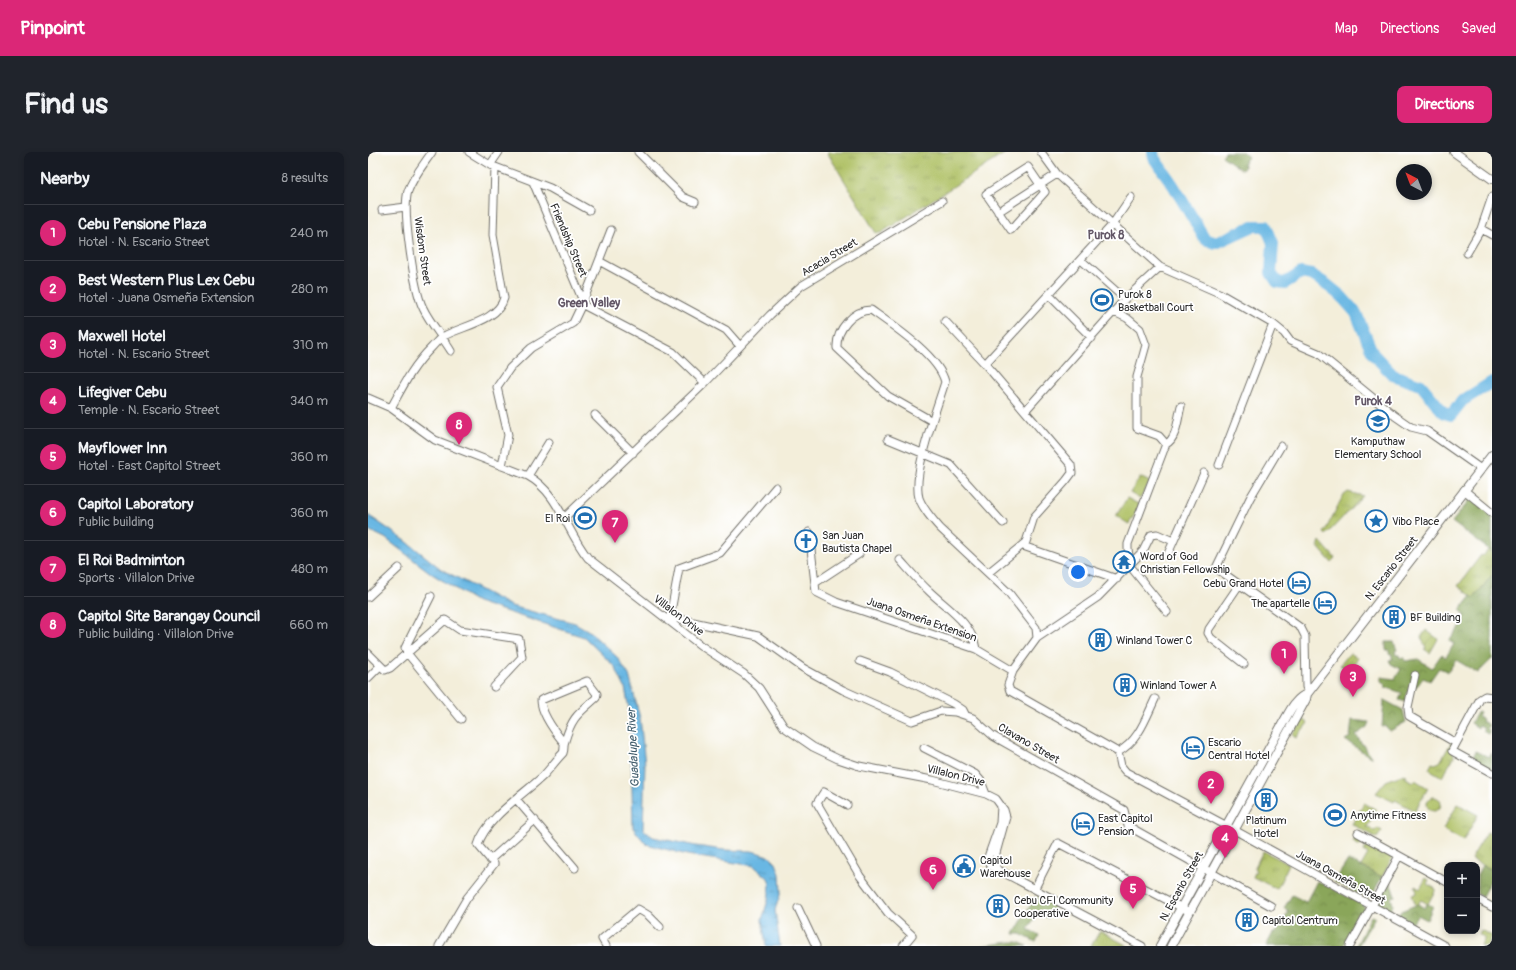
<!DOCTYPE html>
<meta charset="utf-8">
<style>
body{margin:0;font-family:Pangolin,sans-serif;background:#20242c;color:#f1f3f6}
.controls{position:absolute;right:12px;bottom:12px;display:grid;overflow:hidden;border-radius:8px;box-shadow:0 2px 6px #0003}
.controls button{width:36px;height:36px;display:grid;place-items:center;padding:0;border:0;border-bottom:1px solid #363941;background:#171b24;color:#f1f3f6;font:20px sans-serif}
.compass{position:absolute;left:1028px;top:12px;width:36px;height:36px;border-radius:50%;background:#171b24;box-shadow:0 2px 6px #0003;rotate:318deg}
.you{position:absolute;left:710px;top:420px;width:14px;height:14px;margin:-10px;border:3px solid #fff;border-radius:50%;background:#1a73e8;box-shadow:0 0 0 6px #1a73e833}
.badge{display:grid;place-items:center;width:26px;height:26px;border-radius:50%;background:#db2777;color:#fff;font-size:13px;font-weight:700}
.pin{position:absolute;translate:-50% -33px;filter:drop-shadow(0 1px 2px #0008)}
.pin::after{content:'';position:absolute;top:21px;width:14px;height:12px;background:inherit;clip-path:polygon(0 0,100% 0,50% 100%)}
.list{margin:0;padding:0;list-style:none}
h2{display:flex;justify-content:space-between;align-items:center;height:52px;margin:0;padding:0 16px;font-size:17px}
h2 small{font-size:13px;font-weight:400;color:#9ea1a6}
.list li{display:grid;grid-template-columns:26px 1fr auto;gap:12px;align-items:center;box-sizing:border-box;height:56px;padding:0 16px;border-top:1px solid #363941}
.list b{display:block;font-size:15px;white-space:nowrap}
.list p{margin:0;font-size:13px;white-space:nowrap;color:#9ea1a6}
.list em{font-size:13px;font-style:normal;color:#9ea1a6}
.map{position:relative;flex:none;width:1124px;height:794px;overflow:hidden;border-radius:8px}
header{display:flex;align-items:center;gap:24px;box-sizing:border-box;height:56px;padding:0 20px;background:#db2777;color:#fff}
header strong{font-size:19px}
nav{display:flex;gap:22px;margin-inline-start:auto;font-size:14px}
.intro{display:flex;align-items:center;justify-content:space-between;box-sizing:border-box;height:96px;padding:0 24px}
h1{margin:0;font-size:28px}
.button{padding:10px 18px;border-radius:8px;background:#db2777;color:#fff;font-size:14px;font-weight:700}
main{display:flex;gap:24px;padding:0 24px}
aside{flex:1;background:#171b24;border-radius:8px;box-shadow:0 2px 6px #0003}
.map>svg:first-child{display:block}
.grass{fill:url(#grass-tufts);stroke:#6c7648}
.forest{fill:url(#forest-crowns);stroke:#5a6842}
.garden{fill:url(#garden-furrows);stroke:#6c7648}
.pitch{fill:#aec064;stroke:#6c7648}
.water{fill:url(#water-ripples);stroke:#4a7187}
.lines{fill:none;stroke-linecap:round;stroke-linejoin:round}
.river{stroke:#69b7e3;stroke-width:12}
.minor-casing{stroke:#716f68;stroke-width:9}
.major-casing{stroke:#716f68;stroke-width:10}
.minor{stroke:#fff;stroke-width:7}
.major{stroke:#fff;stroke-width:8}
.labels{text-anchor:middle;stroke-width:3.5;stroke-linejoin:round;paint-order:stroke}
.street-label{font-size:11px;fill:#2b2b2b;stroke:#fff}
.poi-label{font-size:11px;fill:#2b2b2b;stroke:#fff;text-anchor:start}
.neighbourhood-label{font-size:12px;font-weight:bold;fill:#615565;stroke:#fff}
.water-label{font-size:12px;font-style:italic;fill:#415c6b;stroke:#fff}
</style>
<header>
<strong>Pinpoint</strong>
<nav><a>Map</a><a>Directions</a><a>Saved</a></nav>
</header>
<div class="intro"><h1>Find us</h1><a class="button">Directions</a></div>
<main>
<aside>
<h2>Nearby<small>8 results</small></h2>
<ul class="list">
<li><span class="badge">1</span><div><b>Cebu Pensione Plaza</b><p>Hotel · N. Escario Street</p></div><em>240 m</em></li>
<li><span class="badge">2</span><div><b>Best Western Plus Lex Cebu</b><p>Hotel · Juana Osmeña Extension</p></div><em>280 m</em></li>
<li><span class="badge">3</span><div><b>Maxwell Hotel</b><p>Hotel · N. Escario Street</p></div><em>310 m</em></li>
<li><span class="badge">4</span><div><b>Lifegiver Cebu</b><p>Temple · N. Escario Street</p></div><em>340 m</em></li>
<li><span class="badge">5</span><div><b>Mayflower Inn</b><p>Hotel · East Capitol Street</p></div><em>360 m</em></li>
<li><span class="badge">6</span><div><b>Capitol Laboratory</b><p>Public building</p></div><em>360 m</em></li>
<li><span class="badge">7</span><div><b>El Roi Badminton</b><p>Sports · Villalon Drive</p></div><em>480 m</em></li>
<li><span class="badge">8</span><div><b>Capitol Site Barangay Council</b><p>Public building · Villalon Drive</p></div><em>660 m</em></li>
</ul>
</aside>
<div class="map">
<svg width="1124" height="794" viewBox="0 0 1124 794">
<defs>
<pattern id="grass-tufts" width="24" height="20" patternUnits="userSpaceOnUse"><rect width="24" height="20" fill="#aec064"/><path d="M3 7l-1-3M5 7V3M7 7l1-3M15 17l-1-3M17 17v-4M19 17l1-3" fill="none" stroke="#8e9c53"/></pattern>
<pattern id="forest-crowns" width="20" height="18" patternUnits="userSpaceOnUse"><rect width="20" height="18" fill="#8aa65a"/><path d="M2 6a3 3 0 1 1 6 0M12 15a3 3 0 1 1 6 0" fill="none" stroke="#71874b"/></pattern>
<pattern id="garden-furrows" width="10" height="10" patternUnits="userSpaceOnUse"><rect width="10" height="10" fill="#aec064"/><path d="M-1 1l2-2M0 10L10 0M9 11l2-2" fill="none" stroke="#8e9c53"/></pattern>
<pattern id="water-ripples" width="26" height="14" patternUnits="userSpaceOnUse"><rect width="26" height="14" fill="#69b7e3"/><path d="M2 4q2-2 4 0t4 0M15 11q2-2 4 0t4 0" fill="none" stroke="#5795b8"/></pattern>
</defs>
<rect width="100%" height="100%" fill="#fff"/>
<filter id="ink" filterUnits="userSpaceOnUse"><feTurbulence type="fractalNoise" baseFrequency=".025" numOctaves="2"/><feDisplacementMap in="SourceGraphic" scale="8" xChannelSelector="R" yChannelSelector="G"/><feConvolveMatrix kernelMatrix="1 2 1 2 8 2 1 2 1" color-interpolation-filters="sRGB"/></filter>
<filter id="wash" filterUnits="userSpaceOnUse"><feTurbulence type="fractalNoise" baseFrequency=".012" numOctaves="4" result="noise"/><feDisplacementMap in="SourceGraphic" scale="16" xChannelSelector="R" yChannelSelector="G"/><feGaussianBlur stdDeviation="0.9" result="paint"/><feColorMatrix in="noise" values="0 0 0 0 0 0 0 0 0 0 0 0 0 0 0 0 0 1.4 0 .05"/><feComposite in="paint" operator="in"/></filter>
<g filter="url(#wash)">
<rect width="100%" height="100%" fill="#f3eeda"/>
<path class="grass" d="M459 0H639L513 81H508Z
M980 340 995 344 958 383 956 381 975 344Z
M952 389 967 406 963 410 950 395Z
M1120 398 1124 401V423L1106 446 1090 434 1113 403 1115 404Z
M933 566 940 571 928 586 924 583Z
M1084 589 1086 605 1074 625 1061 617 1064 611 1067 612 1072 610Z
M1036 622 1039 623 1038 626 1046 630 1047 628 1060 636 1047 659 1027 648 1026 650 1008 641 1018 629Z
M1059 652a7 7 0 1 1 14 0a7 7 0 1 1-14 0Z
M996 651 1009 658 999 675 1007 679 1009 676 1014 679 1009 686 984 672Z
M1090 652 1110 663 1095 689 1075 677Z
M1119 680 1124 682V718L1103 707Z
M989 683 1026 703 1014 725 993 714 1000 702 996 699 999 693 994 690 992 694 985 690Z
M895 699 921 712 909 737 885 725 888 718 886 717Z
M1058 726 1061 728 1059 732 1068 737 1060 752 1053 748 1048 754 1044 743 1049 741 1047 734 1052 737Z
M1113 778 1124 784 1120 793 1122 794H1112L1117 786 1111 782Z
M732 779 760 794H723Z"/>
<path class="forest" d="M857 0H875L880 5 875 12 877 14 874 18 854 4Z
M1104 345 1124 361V400L1084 370Z
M1124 423V507L1110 521 1088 508 1080 520 1071 516 1062 529 1055 526 1050 533 1039 540 1038 550 1031 548 1034 541 1017 535V531L1013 530V525L1027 527 1033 517 1023 512 1021 508H1024V502H1021V498H1018V490H1026L1029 498 1027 499 1028 503H1031L1032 506 1035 505 1037 509 1050 507 1064 516 1073 503 1078 505 1086 492 1081 489 1095 471 1096 462 1092 458 1103 444 1106 446Z
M1016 548 1035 558 1038 570 1022 579 1017 574 1014 575Z
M1110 559 1112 560 1110 564 1115 567 1114 569 1121 573 1119 577 1122 579 1120 582 1115 579 1116 576 1111 573 1110 576 1103 571Z
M984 568 1001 570 999 575 988 583 1004 606 977 588 982 585Z
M1108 599 1121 605 1124 600V617L1104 606Z
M980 708 1014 725 1003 745 1000 746 966 730Z
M1114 713 1124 718V726L1114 744 1109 742V723Z
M949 729 994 752 997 756 996 761 975 794H898L905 781H908L921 759 916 756 924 743 938 750Z
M1022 730 1027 744 1023 745 1025 753 1022 759 1009 752Z
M668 744 687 754 680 766 669 761 660 777 671 783 668 790 652 782H646Z
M1050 752 1056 756 1059 752 1065 754 1059 768 1050 763 1044 772 1030 763 1033 759Z
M1003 764 1007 765 990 794H988Z
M641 790H650L659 794H613Z"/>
<path class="garden" d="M1058 478 1070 487 1062 501 1056 497 1058 496 1053 485Z
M982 501 990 506 983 517 980 515 979 518 972 513Z"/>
<path class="pitch" d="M772 325 782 330 772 347 762 341Z
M759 346 772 353 761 372 748 364Z"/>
<path class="water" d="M0 363 38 389 73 417 143 454 207 471 221 479 249 505 261 523 272 566 277 612 275 677 285 685 328 694 356 698 384 699 401 704 408 711 412 722 413 740 407 758 412 794H398L394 768 400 748 402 733 400 726 386 714 319 703 278 692 265 676 262 562 257 536 247 515 216 485 109 450 64 422 17 386 0 378Z"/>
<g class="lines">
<path class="river" d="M785 0 786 6 805 33 837 87 848 91 885 74H898L905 91 903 121 909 130 917 131 933 121 944 123 958 132 973 144 988 161 1005 202 1025 223 1053 233 1076 261 1083 263 1094 249 1124 230"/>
</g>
</g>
<g filter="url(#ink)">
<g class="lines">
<g class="minor-casing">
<path id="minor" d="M64 0C56 12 45 25 40 39 34 58 46 138 55 156 62 171 74 184 83 199
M101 0 122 13 182 36 221 58
M270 0 315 45 327 50
M673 0 689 22 792 115 851 141 905 172 916 181 922 189 950 201 1027 264 1043 275 1059 279 1113 317
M122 13 131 0
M660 15 677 40 643 78 618 42Z
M165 30 217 154 305 200 337 231
M14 58 38 55
M630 60 689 22
M1113 77 1124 83
M1099 101 1113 77 1124 45
M713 108 757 147
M231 109 358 178 372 194
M681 143 724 186
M746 160 759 166 772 177 778 193 769 225V276L791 284 798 292
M577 169 617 212 703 313 704 321 698 329 666 365 658 390 620 421
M617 212 744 73 763 45
M0 246 23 256 67 288 160 324C191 341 198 379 220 406L332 493 376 522 391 536 416 575 445 595 470 607 491 614 564 628 618 642 628 647 636 658 638 665 628 701V716
M23 256C36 232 45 214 64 195 68 191 71 186 76 184 94 174 130 169 136 146L125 83 127 15
M657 259 757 147 792 115
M227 263 265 301
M564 269 520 244 469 196C468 178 485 158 503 158 524 173 571 204 577 230 569 256 544 321 551 346 555 357 564 367 572 376L641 441 668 476 669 486
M520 287 583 313 635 371
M913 294 882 346 848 416 933 476 937 484 938 535 941 539
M851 313 905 172
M134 314 140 283 129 235 142 216 163 196 205 171 215 150 243 78
M160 324 181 290
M1096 338 1124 361
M196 366 337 231 402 163 433 134 574 49
M441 380 448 440 468 450 608 497 645 519
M655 394 749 427
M799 404 836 321
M532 408C541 418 550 429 560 438 578 456 604 470 608 497
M447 431 491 402
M871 433 841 477 840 481 843 486 876 512
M63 444 37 496 39 501 93 567
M0 445 31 416
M799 460 762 414 760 396V392L798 292C809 287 810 265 813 254
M302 465 390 484 435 516 475 538 544 569 573 559 587 560 605 566 625 584 756 658 760 674 903 754
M300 469 302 465 311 416 352 401 408 335
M0 501 17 518 22 516 77 468 92 478 151 487 154 505 126 535
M492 509 522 520 586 552 595 558 597 562
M1047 523 1040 555 1041 564 1088 591
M0 526 12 514
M1124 545 1117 544 1112 547 1084 599 1124 621
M556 596 607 622 613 629 618 642
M750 600 753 614 758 620 859 674 1077 794
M750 600 642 539 640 533 645 519 669 486 730 445 775 399 783 383 789 382 805 389
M750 600C770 590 778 566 787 547
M148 647 207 716
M479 653 456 640 449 651 492 724 520 761 544 783 535 794
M633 654 632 671 620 705 623 714 774 794
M990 681 1079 730
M122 708 167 668
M667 736 690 691 822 760
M1109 747 1124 755
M430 756 448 794
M71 794 99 746 126 712 110 693C118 666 155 643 175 624 182 617 188 608 195 601 197 596 195 593 197 589 204 565 210 562 228 546L229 542 219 529 173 548C173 562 187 580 196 591
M238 794 234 787 270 757 280 763 292 775
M982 794 1031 704"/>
</g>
<g class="major-casing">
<path id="major" d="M1086 0 1124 27
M792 794 915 571C921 561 927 546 939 542
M803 794 938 547 939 542 1124 303"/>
</g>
<use href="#minor" class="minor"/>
<use href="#major" class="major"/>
</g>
</g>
<defs>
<g id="stadium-ring" transform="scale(1.15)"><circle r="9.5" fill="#fff" stroke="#1f6fb2" stroke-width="1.5"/><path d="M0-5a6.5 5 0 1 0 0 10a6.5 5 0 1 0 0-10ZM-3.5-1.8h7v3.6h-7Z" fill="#1f6fb2"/></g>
<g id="school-ring" transform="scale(1.15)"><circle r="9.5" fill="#fff" stroke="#1f6fb2" stroke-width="1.5"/><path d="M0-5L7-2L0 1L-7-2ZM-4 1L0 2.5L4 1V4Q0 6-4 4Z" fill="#1f6fb2"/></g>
<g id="sight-ring" transform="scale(1.15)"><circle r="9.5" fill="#fff" stroke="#1f6fb2" stroke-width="1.5"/><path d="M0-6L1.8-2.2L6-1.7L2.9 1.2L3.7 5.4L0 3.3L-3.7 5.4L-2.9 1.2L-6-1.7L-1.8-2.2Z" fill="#1f6fb2"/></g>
<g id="church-ring" transform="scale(1.15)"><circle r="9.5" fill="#fff" stroke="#1f6fb2" stroke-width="1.5"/><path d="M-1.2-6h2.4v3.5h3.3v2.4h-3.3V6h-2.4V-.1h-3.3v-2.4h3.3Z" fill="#1f6fb2"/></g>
<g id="temple-ring" transform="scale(1.15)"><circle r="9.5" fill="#fff" stroke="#1f6fb2" stroke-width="1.5"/><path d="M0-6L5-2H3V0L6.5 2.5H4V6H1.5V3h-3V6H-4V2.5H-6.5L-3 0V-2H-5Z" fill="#1f6fb2"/></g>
<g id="hotel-ring" transform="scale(1.15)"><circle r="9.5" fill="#fff" stroke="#1f6fb2" stroke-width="1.5"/><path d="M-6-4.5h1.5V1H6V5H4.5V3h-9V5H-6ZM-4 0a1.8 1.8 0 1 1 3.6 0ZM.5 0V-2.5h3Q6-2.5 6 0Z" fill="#1f6fb2"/></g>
<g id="building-ring" transform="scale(1.15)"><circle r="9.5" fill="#fff" stroke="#1f6fb2" stroke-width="1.5"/><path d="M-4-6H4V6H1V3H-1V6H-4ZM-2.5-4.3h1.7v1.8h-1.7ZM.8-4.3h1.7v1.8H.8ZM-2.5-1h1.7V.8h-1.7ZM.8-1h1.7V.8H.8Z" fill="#1f6fb2"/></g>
<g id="civic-ring" transform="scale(1.15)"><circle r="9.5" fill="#fff" stroke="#1f6fb2" stroke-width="1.5"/><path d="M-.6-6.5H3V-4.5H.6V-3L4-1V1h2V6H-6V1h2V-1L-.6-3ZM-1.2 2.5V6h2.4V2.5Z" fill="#1f6fb2"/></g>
</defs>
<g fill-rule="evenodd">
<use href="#stadium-ring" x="734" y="148"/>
<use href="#school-ring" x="1010" y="269"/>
<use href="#stadium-ring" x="217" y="366"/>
<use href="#sight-ring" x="1008" y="369"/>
<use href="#church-ring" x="438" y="389"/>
<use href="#temple-ring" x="756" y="410"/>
<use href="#hotel-ring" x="931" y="431"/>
<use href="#hotel-ring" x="957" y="451"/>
<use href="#building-ring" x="1026" y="465"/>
<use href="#building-ring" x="732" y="488"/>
<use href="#building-ring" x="757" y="533"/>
<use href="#hotel-ring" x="825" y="596"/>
<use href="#building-ring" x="898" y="648"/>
<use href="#stadium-ring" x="967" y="663"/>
<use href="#hotel-ring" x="715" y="672"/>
<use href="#civic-ring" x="596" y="714"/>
<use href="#building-ring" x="630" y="754"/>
<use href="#building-ring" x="879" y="768"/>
</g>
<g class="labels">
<g class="street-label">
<text transform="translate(201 88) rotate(67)" y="4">Friendship Street</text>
<text transform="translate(55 99) rotate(82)" y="4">Wisdom Street</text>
<text transform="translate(461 105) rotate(-31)" y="4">Acacia Street</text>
<text transform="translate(1023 416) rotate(-52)" y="4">N. Escario Street</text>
<text transform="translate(311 463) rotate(37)" y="4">Villalon Drive</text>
<text transform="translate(554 467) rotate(19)" y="4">Juana Osmeña Extension</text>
<text transform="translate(661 591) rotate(30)" y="4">Clavano Street</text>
<text transform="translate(588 623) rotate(14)" y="4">Villalon Drive</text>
<text transform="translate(973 725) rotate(29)" y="4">Juana Osmeña Street</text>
<text transform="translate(813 734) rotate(-61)" y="4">N. Escario Street</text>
</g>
<g class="poi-label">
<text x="750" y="146">Purok 8<tspan x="750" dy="13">Basketball Court</tspan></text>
<text x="1010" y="293" text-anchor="middle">Kamputhaw<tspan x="1010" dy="13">Elementary School</tspan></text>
<text x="202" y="370" text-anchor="end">El Roi</text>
<text x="1024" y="373">Vibo Place</text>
<text x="454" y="387">San Juan<tspan x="454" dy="13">Bautista Chapel</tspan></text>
<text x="772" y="408">Word of God<tspan x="772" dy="13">Christian Fellowship</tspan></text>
<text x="916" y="435" text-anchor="end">Cebu Grand Hotel</text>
<text x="942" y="455" text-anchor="end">The apartelle</text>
<text x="1042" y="469">BF Building</text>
<text x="748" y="492">Winland Tower C</text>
<text x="772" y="537">Winland Tower A</text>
<text x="840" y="594">Escario<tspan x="840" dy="13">Central Hotel</tspan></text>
<text x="982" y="667">Anytime Fitness</text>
<text x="730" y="670">East Capitol<tspan x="730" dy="13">Pension</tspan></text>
<text x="898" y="672" text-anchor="middle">Platinum<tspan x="898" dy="13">Hotel</tspan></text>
<text x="612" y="712">Capitol<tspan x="612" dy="13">Warehouse</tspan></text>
<text x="646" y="752">Cebu CFI Community<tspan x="646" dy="13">Cooperative</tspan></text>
<text x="894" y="772">Capitol Centrum</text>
</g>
<g class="neighbourhood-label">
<text x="738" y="87">Purok 8</text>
<text x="221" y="155">Green Valley</text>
<text x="1005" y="253">Purok 4</text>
</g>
<g class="water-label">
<text transform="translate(265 596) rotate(-93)" y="4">Guadalupe River</text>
</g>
</g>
</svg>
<div class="controls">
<button>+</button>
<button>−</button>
</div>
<svg class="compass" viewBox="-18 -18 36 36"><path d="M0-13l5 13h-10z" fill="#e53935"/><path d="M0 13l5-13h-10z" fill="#9ea1a6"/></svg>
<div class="you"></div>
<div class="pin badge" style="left:916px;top:522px">1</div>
<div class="pin badge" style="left:843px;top:652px">2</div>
<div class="pin badge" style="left:985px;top:545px">3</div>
<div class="pin badge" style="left:857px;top:706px">4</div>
<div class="pin badge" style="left:765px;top:757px">5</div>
<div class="pin badge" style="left:565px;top:738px">6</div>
<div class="pin badge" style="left:247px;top:391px">7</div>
<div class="pin badge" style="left:91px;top:293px">8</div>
</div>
</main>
